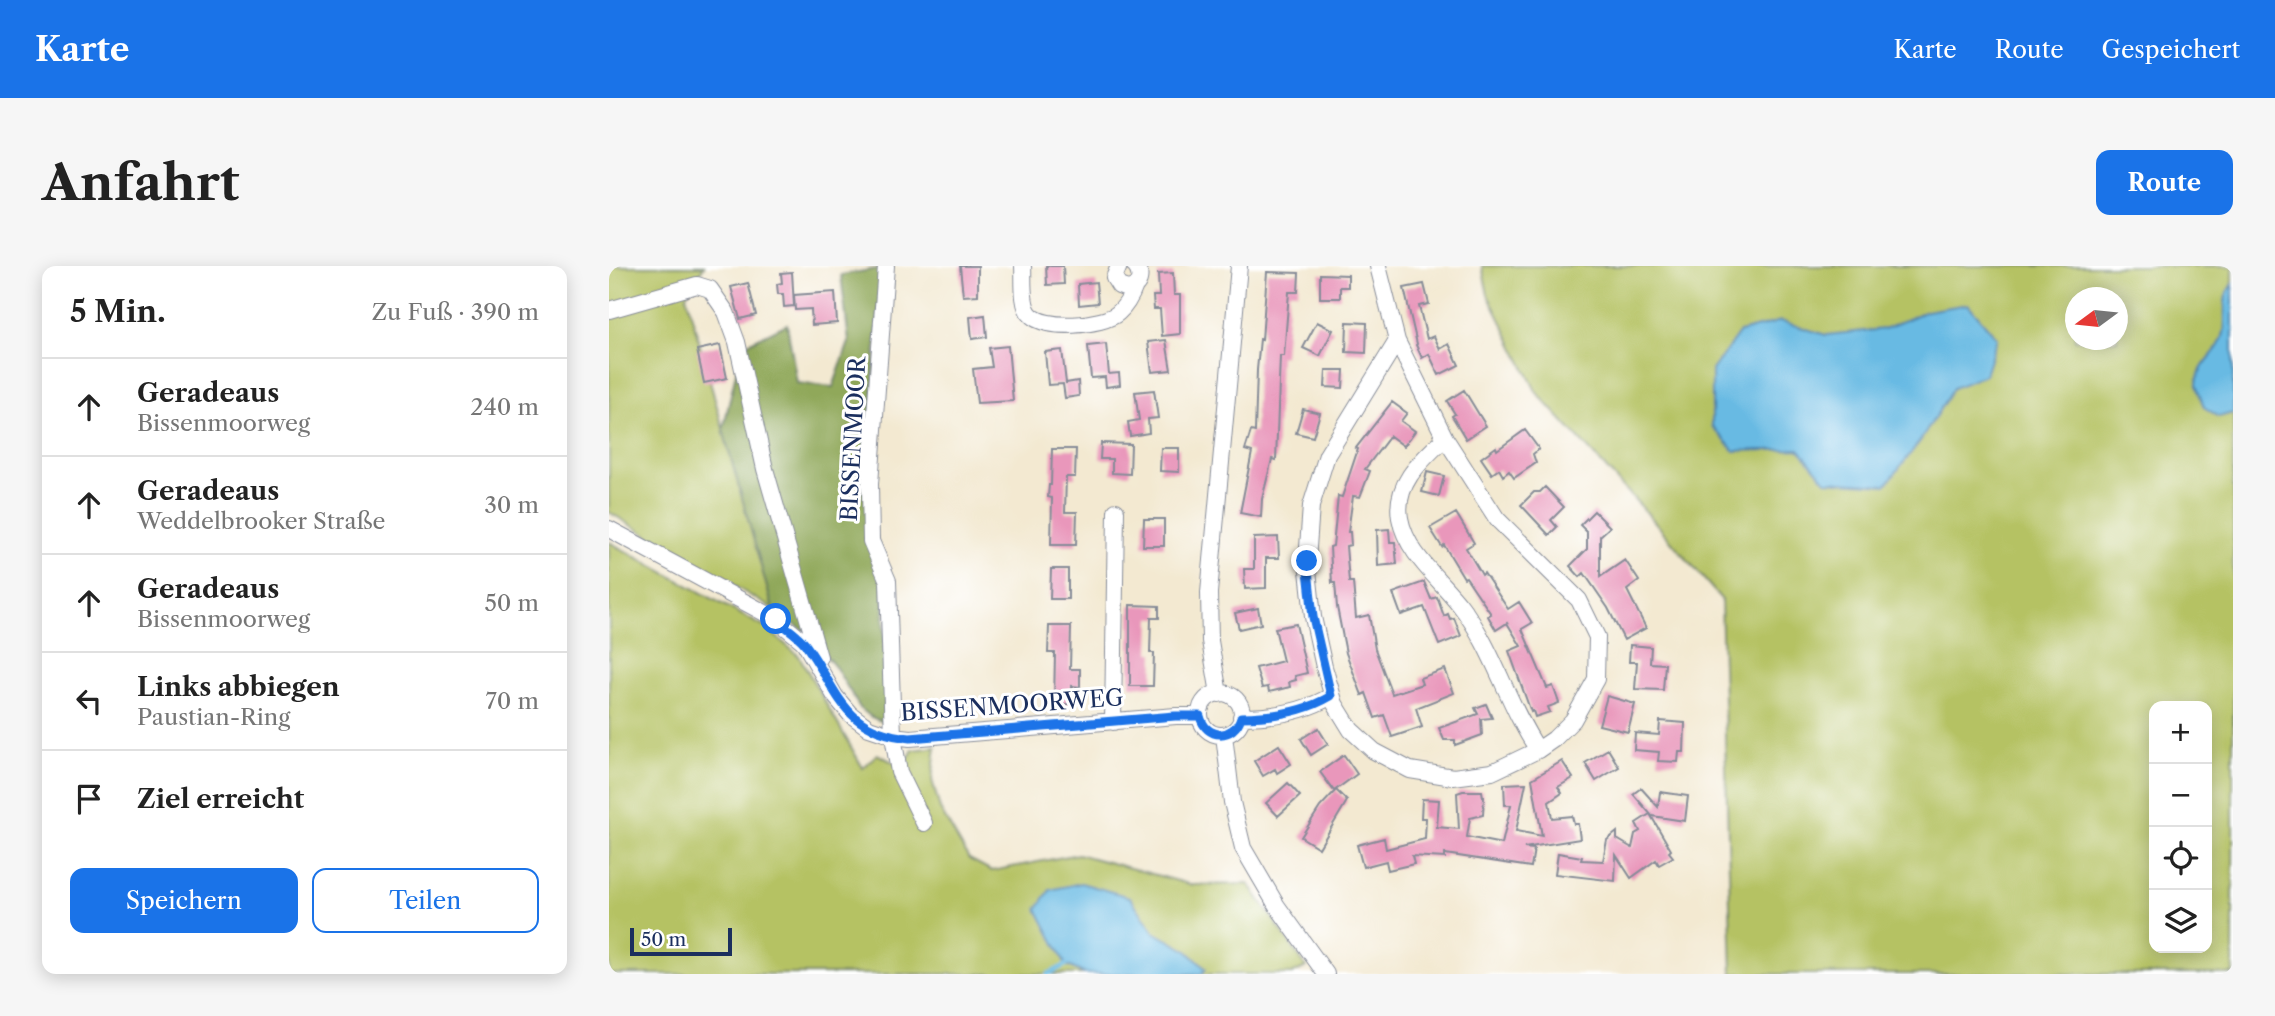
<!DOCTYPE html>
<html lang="de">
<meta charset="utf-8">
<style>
body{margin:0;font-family:"Libre Caslon Text",serif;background:#f6f6f6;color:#222}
.controls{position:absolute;right:21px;bottom:21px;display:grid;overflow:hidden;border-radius:14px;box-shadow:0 4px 18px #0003}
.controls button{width:63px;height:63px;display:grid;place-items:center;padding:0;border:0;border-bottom:2px solid #e0e0e0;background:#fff;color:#222;font:35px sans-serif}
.compass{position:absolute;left:1456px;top:21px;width:63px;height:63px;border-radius:50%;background:#fff;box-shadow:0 4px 18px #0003;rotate:255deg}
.scale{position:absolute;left:21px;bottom:18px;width:102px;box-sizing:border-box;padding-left:7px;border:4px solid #1b2f5e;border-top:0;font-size:19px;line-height:24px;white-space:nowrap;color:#1b2f5e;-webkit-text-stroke:5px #fff;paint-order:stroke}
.stop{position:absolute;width:21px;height:21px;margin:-16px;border:5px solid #1a73e8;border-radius:50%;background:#fff}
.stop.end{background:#1a73e8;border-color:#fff;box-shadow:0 2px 7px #0008}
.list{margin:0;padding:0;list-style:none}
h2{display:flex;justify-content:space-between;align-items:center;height:91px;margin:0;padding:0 28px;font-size:30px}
h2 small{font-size:23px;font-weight:400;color:#767676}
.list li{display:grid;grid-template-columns:46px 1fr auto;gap:21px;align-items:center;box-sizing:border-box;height:98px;padding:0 28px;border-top:2px solid #e0e0e0}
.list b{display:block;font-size:26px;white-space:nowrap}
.list p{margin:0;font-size:23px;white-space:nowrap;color:#767676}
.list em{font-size:23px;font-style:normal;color:#767676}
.actions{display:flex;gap:14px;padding:21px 28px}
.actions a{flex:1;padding:16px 0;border:2px solid #1a73e8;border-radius:14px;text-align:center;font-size:24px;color:#1a73e8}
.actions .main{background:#1a73e8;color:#fff}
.icon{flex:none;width:38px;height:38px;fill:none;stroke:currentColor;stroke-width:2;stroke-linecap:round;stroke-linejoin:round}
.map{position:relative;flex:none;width:1624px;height:708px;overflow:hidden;border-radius:14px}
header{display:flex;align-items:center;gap:42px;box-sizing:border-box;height:98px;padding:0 35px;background:#1a73e8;color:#fff}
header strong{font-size:33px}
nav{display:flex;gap:38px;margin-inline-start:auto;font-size:24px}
.intro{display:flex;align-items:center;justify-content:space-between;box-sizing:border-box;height:168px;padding:0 42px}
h1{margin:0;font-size:49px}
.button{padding:18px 32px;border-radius:14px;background:#1a73e8;color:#fff;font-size:24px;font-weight:700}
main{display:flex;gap:42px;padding:0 42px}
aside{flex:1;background:#fff;border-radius:14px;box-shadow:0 4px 18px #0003}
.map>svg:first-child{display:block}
.green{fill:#b5c264;stroke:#687861;stroke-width:2;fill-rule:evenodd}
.forest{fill:#90a85a;stroke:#566c5c;stroke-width:2}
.water{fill:#67bae3;stroke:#4174a0;stroke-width:2}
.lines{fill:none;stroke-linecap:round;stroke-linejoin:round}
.stream{stroke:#67bae3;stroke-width:4.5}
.building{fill:#e997bb}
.minor-casing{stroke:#878c98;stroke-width:18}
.minor{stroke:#fff;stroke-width:16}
.route{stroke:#1a73e8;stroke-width:9}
.labels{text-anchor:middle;stroke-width:6;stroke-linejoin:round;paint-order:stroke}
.street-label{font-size:23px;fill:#1b2f5e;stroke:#fff}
</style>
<header>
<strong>Karte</strong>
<nav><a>Karte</a><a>Route</a><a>Gespeichert</a></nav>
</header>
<div class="intro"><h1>Anfahrt</h1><a class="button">Route</a></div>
<main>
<aside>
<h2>5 Min.<small>Zu Fuß · 390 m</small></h2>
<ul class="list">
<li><svg class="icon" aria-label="ahead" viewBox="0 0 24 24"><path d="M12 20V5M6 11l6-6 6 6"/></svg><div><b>Geradeaus</b><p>Bissenmoorweg</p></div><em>240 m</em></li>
<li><svg class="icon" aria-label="ahead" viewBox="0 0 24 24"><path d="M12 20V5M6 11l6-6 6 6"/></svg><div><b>Geradeaus</b><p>Weddelbrooker Straße</p></div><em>30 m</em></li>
<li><svg class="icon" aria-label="ahead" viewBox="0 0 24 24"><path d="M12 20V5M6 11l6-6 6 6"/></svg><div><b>Geradeaus</b><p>Bissenmoorweg</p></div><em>50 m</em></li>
<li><svg class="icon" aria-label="left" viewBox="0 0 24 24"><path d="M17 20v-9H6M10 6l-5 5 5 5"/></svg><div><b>Links abbiegen</b><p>Paustian-Ring</p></div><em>70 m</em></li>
<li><svg class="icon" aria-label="arrive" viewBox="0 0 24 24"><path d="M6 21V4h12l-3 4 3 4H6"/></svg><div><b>Ziel erreicht</b></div></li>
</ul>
<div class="actions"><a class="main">Speichern</a><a>Teilen</a></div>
</aside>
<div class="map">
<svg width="1624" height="708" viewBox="0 0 1624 708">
<rect width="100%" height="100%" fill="#fff"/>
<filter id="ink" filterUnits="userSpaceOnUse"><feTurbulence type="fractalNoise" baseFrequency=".0143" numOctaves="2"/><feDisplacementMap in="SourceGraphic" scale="14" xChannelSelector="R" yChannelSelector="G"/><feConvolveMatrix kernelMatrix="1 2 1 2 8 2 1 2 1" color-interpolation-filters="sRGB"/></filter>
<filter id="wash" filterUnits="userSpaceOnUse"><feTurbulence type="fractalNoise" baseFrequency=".00686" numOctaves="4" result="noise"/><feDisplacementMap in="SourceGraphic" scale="28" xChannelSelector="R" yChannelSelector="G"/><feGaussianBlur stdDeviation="1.57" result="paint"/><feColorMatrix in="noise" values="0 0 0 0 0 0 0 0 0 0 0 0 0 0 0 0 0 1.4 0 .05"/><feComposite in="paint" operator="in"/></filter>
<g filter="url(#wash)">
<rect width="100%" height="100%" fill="#f3e9d1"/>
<path class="green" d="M0 0H95L77 29 164 343 0 246Z
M873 0H1624V708H1123L1112 333 1039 248 928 127 879 29ZM1466 32H1508V74H1466ZM1545 440H1598V682H1545Z
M0 276 157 362 190 390 254 502 268 488 294 501 304 484 327 481 323 514 331 543 360 593 383 605 469 588 584 619 640 618 697 701 683 708H592L597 703 577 684 545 666 521 631 457 699 476 708H0Z"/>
<path class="forest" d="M273 2 257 220 275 315 276 457 262 451 251 442 227 402 198 367 164 343 114 164 133 80 178 58 188 117 224 121 240 76 232 9Z"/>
<path class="water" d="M1624 18V147L1610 151 1595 141C1593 135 1589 127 1588 120 1587 97 1612 87 1615 66 1618 51 1611 29 1624 18Z
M1359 38 1388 72 1376 109 1344 122 1312 174 1277 219 1217 215 1190 183 1125 185 1103 160V104L1131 66 1172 55 1217 69 1275 63 1317 45Z
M472 617 521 631 545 666 577 684 597 703 592 708H476L457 699 428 643 441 624Z"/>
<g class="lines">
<path class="stream" d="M439 708 457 699"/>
</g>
<g id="blocks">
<path class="building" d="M351 0H369V29L354 30Z
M437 0H454L455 18 438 19Z
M183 6 185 40 175 41 174 28H169L168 18 173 17 172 7Z
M658 6 690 7 689 26H680L675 90H671L667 194 663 193 653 233 652 251 631 247 643 186 636 184 642 165 646 166 648 104 651 73 653 74Z
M564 7 565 29H571V68L553 70 551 43H545L544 30H550L549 8Z
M711 8 739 9V21H731V32H711Z
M487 16 489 37 470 39 469 18Z
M139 17 147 49 131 53 122 21Z
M815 18 820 38 810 40 818 73 825 70 831 83 840 78 850 99 830 109 820 88 813 92 807 79 808 78 795 22Z
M226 26 228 57 203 59 202 43 186 44 185 29Z
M376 49 378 71 363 73 361 51Z
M708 56 724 64 711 90 694 82Z
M738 56 758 57 757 87 737 86Z
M557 74 562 104 543 106 539 76Z
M497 78 500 108 510 107 511 119 497 121 496 111 482 112 479 80Z
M111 79 118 112 95 117 88 84Z
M399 80 404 135 368 137 364 103 383 101 380 82Z
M453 84 457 117 469 115 470 130 456 132 454 118 439 119 436 86Z
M717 104H735L734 122 716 121Z
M545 124 549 152 539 153 540 167 521 170 519 156 530 154 526 126Z
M855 124 877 160 857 173 843 150 846 148 838 135Z
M783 136 798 147 792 155 806 165 795 180 781 170 756 203 761 205 751 231 744 230 739 266H741L742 279 737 280 740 316H744L747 352 760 349 766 383 783 428 813 418 811 412 836 403 845 427 807 442 813 461 783 471 775 449 766 452 757 427 753 429 737 387 728 341 726 317H723L721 281 724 280 729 230 733 231 749 183 747 182Z
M694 143 711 147 704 171 687 167Z
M916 164 930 183 924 188 927 197 905 212 900 205 894 210 890 203 883 208 872 192 887 181 888 184Z
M492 177 522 178 521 208 503 207V193H491Z
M552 182H570V206L551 205Z
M443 183H467L466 211H457L456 246H468L467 279H442L443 232 439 231 440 219H442Z
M818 206 835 210 830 230 813 226Z
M936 221 955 241 942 254 948 261 940 269 912 239 925 226H931Z
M985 245 1001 261 991 270V311L1016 294 1030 315 1018 324 1037 362 1015 374 999 342 975 307 971 311 961 300 978 283V266L971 259Z
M847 247 865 277 857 282 873 309 875 307 899 343 910 336 923 357 913 363 938 422 944 420 950 437 939 441 941 446 926 451 924 445 922 446 900 385 912 380 898 357 887 364 879 350 882 348 857 311 855 312 835 279 833 281 821 262Z
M535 253H555V280H534Z
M780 263 781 276H786L788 298 769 300 768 264Z
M669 271 670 292H657V322L636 323 635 303H645V272Z
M442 303H459V333H441Z
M815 316 822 333 828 331 835 350 839 348 841 353 845 352 852 370 830 379 815 341 792 349 784 327Z
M521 339 550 340V352H542L541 387H545L544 420H521Z
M649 342 652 358 630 363 626 347Z
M687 358 698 407 686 410 687 414 680 416 681 421 660 426 659 421 653 422 647 402 674 395 666 362Z
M440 360H462L461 403H471V421L463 420V438H445L446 387H439Z
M1021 379 1042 381 1041 397 1056 398 1054 424 1026 423 1028 396H1020Z
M998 430 1026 438 1019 466 990 459Z
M877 438 883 452 872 453 873 469 846 479V474H835L830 462 869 448 866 442Z
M1051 455 1076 457 1075 486H1070L1069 496 1049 495 1050 486 1025 484 1026 467 1050 469Z
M709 462 719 478 702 489 692 473Z
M670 479 682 498 668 507 666 503 654 510 645 495Z
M999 483 1010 501 987 515 976 497Z
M735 489 748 508 725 525 711 506Z
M953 495 964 512 949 521 953 527 940 536 943 552 963 550 965 558H969L971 573 915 582 925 583 922 601 836 588V592L803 590 805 598 779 604 777 595 754 601 748 579 775 572 777 583 816 573 817 552H812L813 533 830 534 828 561 850 563 848 527 854 525H873L874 531H875L874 549 861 552 858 571 893 578 902 539H896L895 518 917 517 907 565 933 570 923 513Z
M679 517 691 530 669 550 657 537Z
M1032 522 1049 541 1051 526 1079 530 1076 555 1043 550 1024 528Z
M727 524 738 535 710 582 692 571 711 541Z
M1041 548 1062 584 1060 586 1064 591 1050 599 1047 594 1022 612 1007 589 1006 615 946 608 949 587 973 591 972 594 994 595 998 574 1008 566V573L1023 582 1026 568 1031 565 1027 557Z"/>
</g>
</g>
<g filter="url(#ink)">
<use href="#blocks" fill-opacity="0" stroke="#878c98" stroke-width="2"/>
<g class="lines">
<g class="minor-casing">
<path id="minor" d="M277 0 261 218 262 275 279 315 284 470 290 506 315 557
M414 0C415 14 412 38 421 48 435 65 494 60 509 47 518 39 522 31 526 20
M510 0 505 12 510 20 518 23C531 21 534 9 526 0
M769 0 788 75 836 172 888 253 970 334 988 371 987 413 964 454 945 473 929 484 883 506 844 511 801 504 765 485 742 464 726 438 715 401 704 351 698 295 702 240 718 189 788 75
M0 44 88 19 101 23 117 46 128 76 156 203 210 391
M836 172C814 193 785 217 791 252 797 287 830 312 851 339 885 383 898 438 929 484
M0 263 167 353 195 376 226 430 241 448 260 462 284 470 301 472 567 450H591
M591 448a21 21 0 1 1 42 0a21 21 0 1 1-42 0Z
M610 428 601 375 600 327 630 0
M632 451C664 451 695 446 722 430
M504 456 507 245
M615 469 623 536 634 582 668 640 717 708"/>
</g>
<use href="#minor" class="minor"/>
</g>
</g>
<g class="lines" filter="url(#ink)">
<path class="route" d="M167 353C176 361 189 369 196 378 231 426 232 465 301 472L566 450H591C597 474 625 474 632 451 664 451 695 446 722 430L704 351 698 295"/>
</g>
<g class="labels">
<g class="street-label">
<text transform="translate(244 173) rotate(-87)" y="8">BISSENMOOR</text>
<text transform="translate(403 439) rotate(-4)" y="8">BISSENMOORWEG</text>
</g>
</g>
</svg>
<div class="controls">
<button>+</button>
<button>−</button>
<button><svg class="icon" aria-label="locate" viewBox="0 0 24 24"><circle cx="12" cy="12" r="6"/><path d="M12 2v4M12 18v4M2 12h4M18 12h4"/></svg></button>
<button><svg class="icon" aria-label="layers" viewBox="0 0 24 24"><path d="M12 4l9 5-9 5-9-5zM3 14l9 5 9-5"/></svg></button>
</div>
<svg class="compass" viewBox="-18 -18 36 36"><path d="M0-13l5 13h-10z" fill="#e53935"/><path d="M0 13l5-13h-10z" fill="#767676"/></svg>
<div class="scale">50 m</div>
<div class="stop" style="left:167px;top:353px"></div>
<div class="stop end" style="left:698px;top:295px"></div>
</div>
</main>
